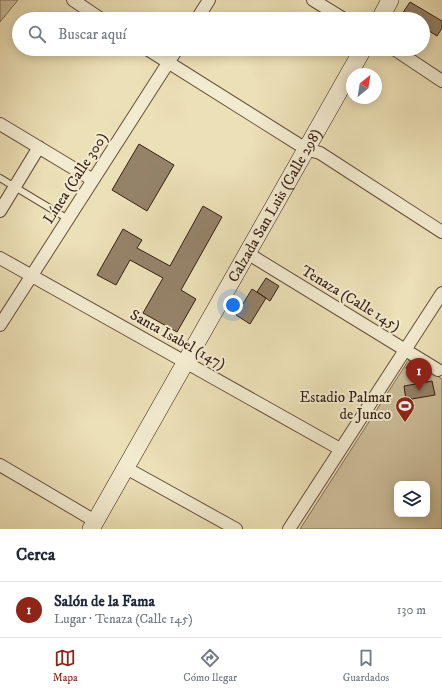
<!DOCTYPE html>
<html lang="es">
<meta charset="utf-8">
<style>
body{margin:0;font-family:"IM FELL DW Pica",serif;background:#f2f2f3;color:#1f2937}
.controls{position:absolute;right:12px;bottom:12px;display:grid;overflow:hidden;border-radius:8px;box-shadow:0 2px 10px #0003}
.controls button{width:36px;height:36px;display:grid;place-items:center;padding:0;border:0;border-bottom:1px solid #e0e1e3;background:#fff;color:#1f2937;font:20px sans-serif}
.compass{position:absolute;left:346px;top:68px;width:36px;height:36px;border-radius:50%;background:#fff;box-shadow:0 2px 10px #0003;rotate:30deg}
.you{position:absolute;left:233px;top:305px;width:14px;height:14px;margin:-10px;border:3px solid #fff;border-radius:50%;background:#1a73e8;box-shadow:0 0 0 6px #1a73e833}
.badge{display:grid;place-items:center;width:26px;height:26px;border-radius:50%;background:#8f2418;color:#fff;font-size:13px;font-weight:700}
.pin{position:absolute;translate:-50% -33px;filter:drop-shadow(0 1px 2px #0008)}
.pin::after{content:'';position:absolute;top:21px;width:14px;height:12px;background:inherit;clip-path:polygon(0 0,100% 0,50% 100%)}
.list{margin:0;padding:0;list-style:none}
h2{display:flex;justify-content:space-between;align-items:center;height:52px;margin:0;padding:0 16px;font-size:17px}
h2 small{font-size:13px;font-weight:400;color:#747a83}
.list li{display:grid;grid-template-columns:26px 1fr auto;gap:12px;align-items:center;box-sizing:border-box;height:56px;padding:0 16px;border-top:1px solid #e0e1e3}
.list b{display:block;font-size:15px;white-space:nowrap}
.list p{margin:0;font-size:13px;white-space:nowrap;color:#747a83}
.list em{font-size:13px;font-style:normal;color:#747a83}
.icon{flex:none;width:22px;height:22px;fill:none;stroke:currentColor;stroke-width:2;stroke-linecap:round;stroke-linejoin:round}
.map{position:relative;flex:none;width:442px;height:529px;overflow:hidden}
.search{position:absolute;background:#fff;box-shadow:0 2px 10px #0003;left:12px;right:12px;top:12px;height:44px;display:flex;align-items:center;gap:10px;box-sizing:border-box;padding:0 14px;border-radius:22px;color:#747a83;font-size:15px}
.sheet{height:108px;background:#fff}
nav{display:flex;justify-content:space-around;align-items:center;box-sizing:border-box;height:56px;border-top:1px solid #e0e1e3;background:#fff;font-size:11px;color:#747a83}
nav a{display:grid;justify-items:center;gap:2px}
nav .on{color:#8f2418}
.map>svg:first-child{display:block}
.green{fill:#cdbf9b;stroke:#826f58;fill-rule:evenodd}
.building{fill:#958369;stroke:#361f15}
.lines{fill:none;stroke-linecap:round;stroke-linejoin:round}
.lane-casing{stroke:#644f3d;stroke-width:8}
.street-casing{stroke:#644f3d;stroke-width:14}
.secondary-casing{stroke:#361f15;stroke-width:18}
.lane{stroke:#f3ebd0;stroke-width:6}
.street{stroke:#f3ebd0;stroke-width:12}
.secondary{stroke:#f3ebd0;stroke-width:17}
.labels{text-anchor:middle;stroke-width:4;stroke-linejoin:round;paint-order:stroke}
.street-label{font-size:15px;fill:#361f15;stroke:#f3ebd0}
.poi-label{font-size:15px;fill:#361f15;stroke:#f3ebd0;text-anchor:end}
</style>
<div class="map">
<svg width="442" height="529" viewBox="0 0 442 529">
<rect width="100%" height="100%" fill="#ece0b6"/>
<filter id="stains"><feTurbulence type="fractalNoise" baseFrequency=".005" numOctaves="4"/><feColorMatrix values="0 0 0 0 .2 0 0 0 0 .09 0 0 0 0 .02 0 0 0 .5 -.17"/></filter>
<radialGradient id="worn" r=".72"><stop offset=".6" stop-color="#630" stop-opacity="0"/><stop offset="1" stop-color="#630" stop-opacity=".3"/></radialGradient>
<path class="green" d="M0 0H18L0 22Z
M410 358 442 379V529H300ZM397 484H427V514H397Z"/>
<path class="building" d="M410 2 442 21V28L437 36 423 27V19H410L402 14Z
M139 144 174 165 147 211 112 190Z
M203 206 222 217 181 290 196 299 177 332 143 313 163 278 130 260 116 285 97 275 123 229 142 240 137 248 170 266Z
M266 278 279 286 270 301 257 292Z
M252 289 266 298 250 324 236 315Z
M411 360 428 371 423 378 406 368Z
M432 381 435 395 406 400 404 386Z"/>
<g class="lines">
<g class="lane-casing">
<path id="lane" d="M0 178 68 219"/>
</g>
<g class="street-casing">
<path id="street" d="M73 0 101 19
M313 0 344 19
M197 19 209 0
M147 49 306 149 320 153 442 232
M394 49 442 81
M0 124 93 180
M0 211 39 147
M247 253 438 370
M0 258 340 449
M0 325 177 49
M0 465 95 521
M126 468 236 529
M289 529 442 293"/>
</g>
<g class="secondary-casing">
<g id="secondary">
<path d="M380 19 390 0"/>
<path id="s1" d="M91 529 363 49"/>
</g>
</g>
<use href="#lane" class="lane"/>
<use href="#street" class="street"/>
<use href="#secondary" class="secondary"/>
</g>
<defs>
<g id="stadium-pin" transform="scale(1)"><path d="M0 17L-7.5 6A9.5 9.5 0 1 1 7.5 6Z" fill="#8f2418" stroke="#f3ebd0"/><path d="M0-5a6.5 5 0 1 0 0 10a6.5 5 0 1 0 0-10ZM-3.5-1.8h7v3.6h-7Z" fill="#fff"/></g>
</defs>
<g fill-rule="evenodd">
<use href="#stadium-pin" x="405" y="406"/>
</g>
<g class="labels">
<g class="street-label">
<text transform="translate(75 178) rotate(-57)" y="5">Línea (Calle 300)</text>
<text dy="5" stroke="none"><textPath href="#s1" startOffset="372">Calzada San Luis (Calle 298)</textPath></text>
<text transform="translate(351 298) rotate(31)" y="5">Tenaza (Calle 145)</text>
<text transform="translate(178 339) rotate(29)" y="5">Santa Isabel (147)</text>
</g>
<g class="poi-label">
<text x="391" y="402">Estadio Palmar<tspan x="391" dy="17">de Junco</tspan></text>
</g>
</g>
<rect width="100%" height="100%" filter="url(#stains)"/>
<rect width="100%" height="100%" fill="url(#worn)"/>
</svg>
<div class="controls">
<button><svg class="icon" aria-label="layers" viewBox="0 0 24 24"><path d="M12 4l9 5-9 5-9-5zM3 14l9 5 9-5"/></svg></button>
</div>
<svg class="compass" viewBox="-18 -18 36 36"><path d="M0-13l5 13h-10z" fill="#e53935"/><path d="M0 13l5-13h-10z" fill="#747a83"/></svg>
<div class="you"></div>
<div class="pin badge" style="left:419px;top:391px">1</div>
<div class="search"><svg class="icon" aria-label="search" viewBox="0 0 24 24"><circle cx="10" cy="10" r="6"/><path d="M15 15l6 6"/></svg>Buscar aquí</div>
</div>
<section class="sheet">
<h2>Cerca<small></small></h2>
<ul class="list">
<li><span class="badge">1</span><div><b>Salón de la Fama</b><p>Lugar · Tenaza (Calle 145)</p></div><em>130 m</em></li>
</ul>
</section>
<nav>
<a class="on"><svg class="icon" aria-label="map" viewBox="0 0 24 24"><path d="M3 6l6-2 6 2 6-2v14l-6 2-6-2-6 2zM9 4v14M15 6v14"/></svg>Mapa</a>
<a><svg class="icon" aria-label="directions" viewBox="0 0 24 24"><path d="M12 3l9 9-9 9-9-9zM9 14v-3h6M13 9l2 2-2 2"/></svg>Cómo llegar</a>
<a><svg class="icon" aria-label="saved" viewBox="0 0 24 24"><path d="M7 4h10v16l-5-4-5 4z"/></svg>Guardados</a>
</nav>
